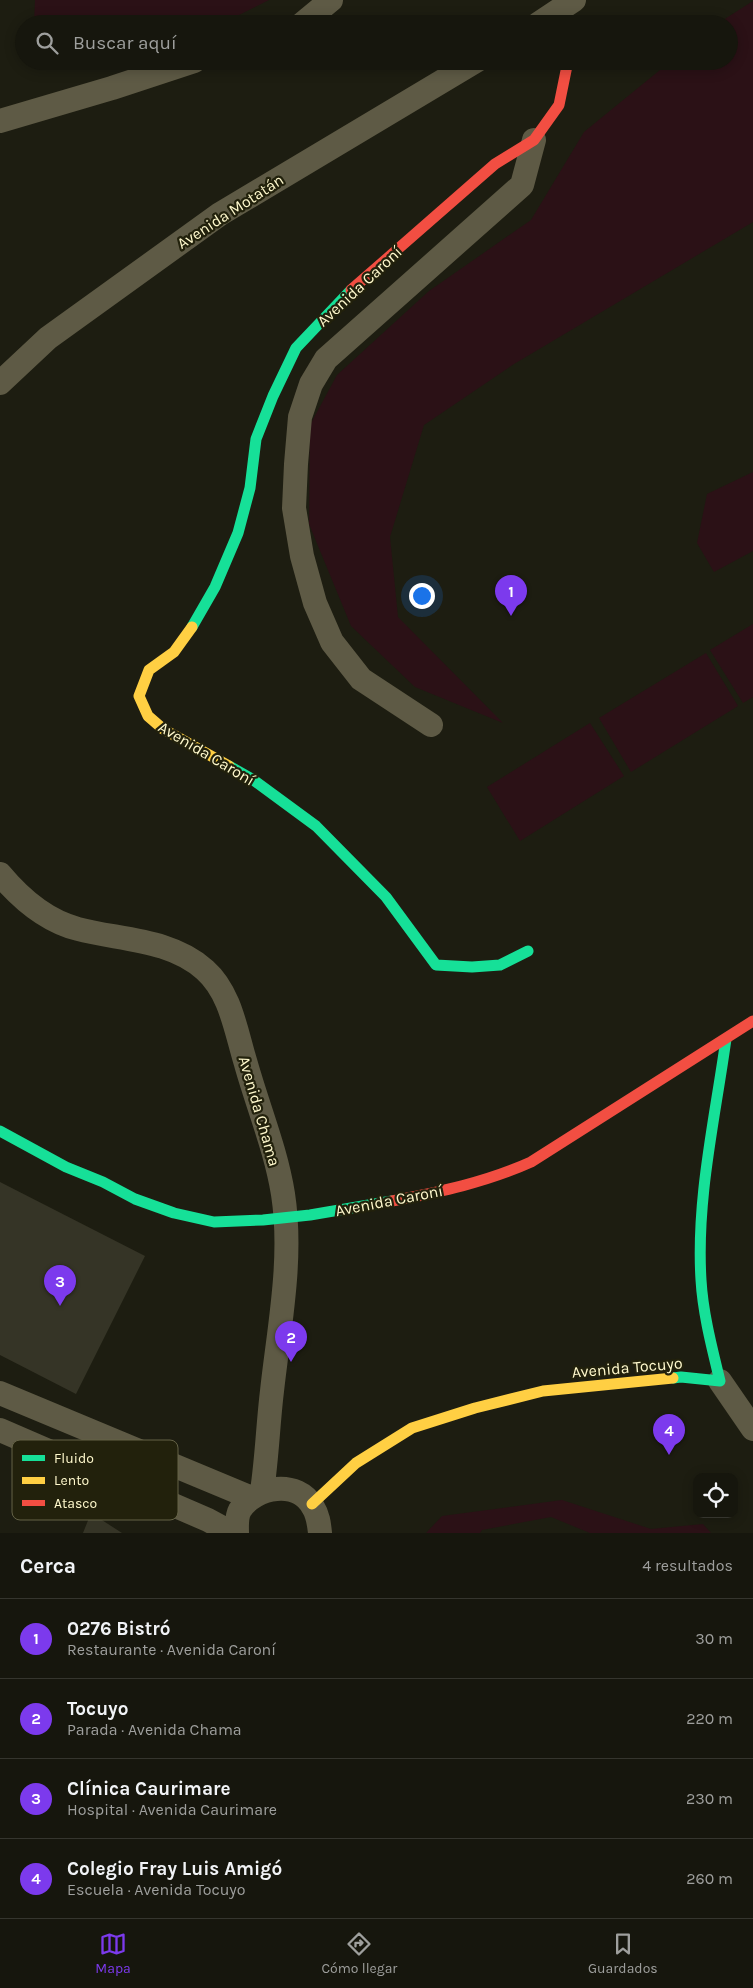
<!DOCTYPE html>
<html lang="es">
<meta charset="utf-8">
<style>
body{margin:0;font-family:Karla,sans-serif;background:#23231b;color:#f1f3f6}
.controls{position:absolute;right:15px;bottom:15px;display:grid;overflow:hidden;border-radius:10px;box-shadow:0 2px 12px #0003}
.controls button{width:45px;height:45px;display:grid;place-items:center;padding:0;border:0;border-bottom:1px solid #35352e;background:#16160d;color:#f1f3f6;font:25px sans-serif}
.you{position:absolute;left:421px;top:595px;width:18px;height:18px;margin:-12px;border:4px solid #fff;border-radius:50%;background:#1a73e8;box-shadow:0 0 0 8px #1a73e833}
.badge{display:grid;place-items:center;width:32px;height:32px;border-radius:50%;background:#7c3aed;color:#fff;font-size:16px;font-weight:700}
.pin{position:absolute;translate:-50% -41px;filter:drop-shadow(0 1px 2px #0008)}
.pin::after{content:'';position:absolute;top:26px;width:18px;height:15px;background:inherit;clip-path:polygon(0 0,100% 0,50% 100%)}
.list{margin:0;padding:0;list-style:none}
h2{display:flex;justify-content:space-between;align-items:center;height:65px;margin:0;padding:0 20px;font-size:21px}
h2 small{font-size:16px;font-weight:400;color:#9e9f9d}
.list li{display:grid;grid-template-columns:32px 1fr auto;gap:15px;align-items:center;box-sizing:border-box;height:80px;padding:0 20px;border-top:1px solid #35352e}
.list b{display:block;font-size:19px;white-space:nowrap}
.list p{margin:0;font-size:16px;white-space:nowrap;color:#9e9f9d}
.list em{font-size:16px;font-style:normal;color:#9e9f9d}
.icon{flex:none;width:28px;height:28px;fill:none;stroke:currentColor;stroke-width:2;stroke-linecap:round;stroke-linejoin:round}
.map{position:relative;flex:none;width:753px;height:1533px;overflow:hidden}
.search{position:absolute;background:#16160d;box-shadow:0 2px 12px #0003;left:15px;right:15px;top:15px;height:55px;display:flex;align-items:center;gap:12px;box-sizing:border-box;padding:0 18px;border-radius:28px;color:#9e9f9d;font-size:19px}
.sheet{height:385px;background:#16160d}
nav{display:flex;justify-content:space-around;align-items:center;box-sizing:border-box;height:70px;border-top:1px solid #35352e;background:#16160d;font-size:14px;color:#9e9f9d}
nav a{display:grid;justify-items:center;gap:2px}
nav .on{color:#7c3aed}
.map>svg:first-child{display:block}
.green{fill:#2b1116}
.building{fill:#353426}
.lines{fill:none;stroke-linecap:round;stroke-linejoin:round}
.street{stroke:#5e5a45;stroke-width:24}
.fast{stroke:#16e098;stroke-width:11}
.slow{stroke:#ffcf43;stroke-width:11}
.jam{stroke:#f24e42;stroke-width:11}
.labels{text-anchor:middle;stroke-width:4.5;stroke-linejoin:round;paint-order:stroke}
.street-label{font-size:16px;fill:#fff9cd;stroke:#22210c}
.key{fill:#22210c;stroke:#646246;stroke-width:1}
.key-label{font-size:14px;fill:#fff9cd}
</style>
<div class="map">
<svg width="753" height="1533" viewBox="0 0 753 1533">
<rect width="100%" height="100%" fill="#1d1d11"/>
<path class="green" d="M35 0H269L221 24H34Z
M753 1V222L514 364 424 425 390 537 398 617 503 723 415 687 351 626 309 524 310 425 337 375 429 291 531 220 584 132 671 61H729V24H717Z
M753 472V551L714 572 697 543 707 494Z
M753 624V697L743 703 710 650Z
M706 653 738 706 631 772 599 718Z
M590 723 624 776 520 841 487 787Z
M562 1500 651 1529 703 1524 711 1533H590L551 1517 482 1530 480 1533H426L442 1516Z"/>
<path class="building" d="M0 1182 145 1256 76 1394 0 1355Z
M91 1513 122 1533H83Z"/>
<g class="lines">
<path class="street" d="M302 24 331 0
M538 24 574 0
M0 121 112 88 194 61
M0 383 48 338 220 214 476 61
M431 725 361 679 332 642 315 603 302 556 294 508 296 464 300 417 311 384 326 359 522 185 534 140
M0 874C20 898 47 921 78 929 120 940 171 939 205 970 231 993 236 1032 246 1064 258 1107 276 1150 283 1194 293 1259 279 1327 272 1391 268 1424 267 1458 262 1491
M720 1381 753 1429
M0 1393 252 1498
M0 1430 208 1520 232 1533
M237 1533C237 1526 236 1517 240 1510 255 1486 298 1479 313 1507 318 1515 319 1523 320 1533"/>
<path class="fast" d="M192 627 215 587 238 533 250 488 256 439 273 396 296 348 351 290
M229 766 252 779 316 826 386 897 436 965 472 967 500 965 528 951
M0 1131 66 1167 103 1182 135 1199 174 1213 214 1222 263 1220 310 1215 392 1201
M673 1378 681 1377 720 1381C712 1348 703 1314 701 1280 696 1199 715 1119 726 1039"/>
<path class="slow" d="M192 627 174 652 149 670 139 696 148 716 163 729 229 766
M312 1504 356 1463 412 1428 475 1408 543 1391 673 1378"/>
<path class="jam" d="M351 290 495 164 534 140 559 105 568 61
M392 1201C440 1192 487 1182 531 1162L753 1021"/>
</g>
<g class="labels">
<g class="street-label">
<text transform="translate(230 211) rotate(-33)" y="6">Avenida Motatán</text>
<text transform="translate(359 286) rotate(-43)" y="6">Avenida Caroní</text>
<text transform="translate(207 753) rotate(31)" y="6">Avenida Caroní</text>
<text transform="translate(260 1111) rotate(74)" y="6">Avenida Chama</text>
<text transform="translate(389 1200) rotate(-11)" y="6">Avenida Caroní</text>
<text transform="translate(627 1367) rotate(-5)" y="6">Avenida Tocuyo</text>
</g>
</g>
<rect x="12" y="1440" width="166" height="80" rx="8" class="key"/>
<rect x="22" y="1455" width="23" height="6" fill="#16e098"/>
<rect x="22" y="1477" width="23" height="7" fill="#ffcf43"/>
<rect x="22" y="1500" width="23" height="6" fill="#f24e42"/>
<g class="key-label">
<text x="54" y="1463">Fluido</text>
<text x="54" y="1485">Lento</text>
<text x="54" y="1508">Atasco</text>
</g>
</svg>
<div class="controls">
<button><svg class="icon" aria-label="locate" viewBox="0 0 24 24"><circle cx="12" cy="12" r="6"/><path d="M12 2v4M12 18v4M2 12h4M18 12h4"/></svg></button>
</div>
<div class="you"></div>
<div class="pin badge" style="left:511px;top:616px">1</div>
<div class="pin badge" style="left:291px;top:1362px">2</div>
<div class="pin badge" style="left:60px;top:1306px">3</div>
<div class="pin badge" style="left:669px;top:1455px">4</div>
<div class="search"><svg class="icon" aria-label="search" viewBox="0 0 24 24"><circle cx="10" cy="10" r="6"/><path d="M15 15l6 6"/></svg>Buscar aquí</div>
</div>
<section class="sheet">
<h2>Cerca<small>4 resultados</small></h2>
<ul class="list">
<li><span class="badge">1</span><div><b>0276 Bistró</b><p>Restaurante · Avenida Caroní</p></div><em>30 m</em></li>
<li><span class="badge">2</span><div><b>Tocuyo</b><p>Parada · Avenida Chama</p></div><em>220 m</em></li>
<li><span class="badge">3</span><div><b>Clínica Caurimare</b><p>Hospital · Avenida Caurimare</p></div><em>230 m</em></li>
<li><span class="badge">4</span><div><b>Colegio Fray Luis Amigó</b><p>Escuela · Avenida Tocuyo</p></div><em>260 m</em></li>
</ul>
</section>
<nav>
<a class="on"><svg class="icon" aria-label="map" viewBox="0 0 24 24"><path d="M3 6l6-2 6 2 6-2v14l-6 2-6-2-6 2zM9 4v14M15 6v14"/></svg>Mapa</a>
<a><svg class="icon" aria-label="directions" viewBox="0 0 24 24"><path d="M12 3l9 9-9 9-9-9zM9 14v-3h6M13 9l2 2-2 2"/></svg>Cómo llegar</a>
<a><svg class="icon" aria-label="saved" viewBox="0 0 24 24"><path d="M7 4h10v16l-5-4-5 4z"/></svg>Guardados</a>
</nav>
